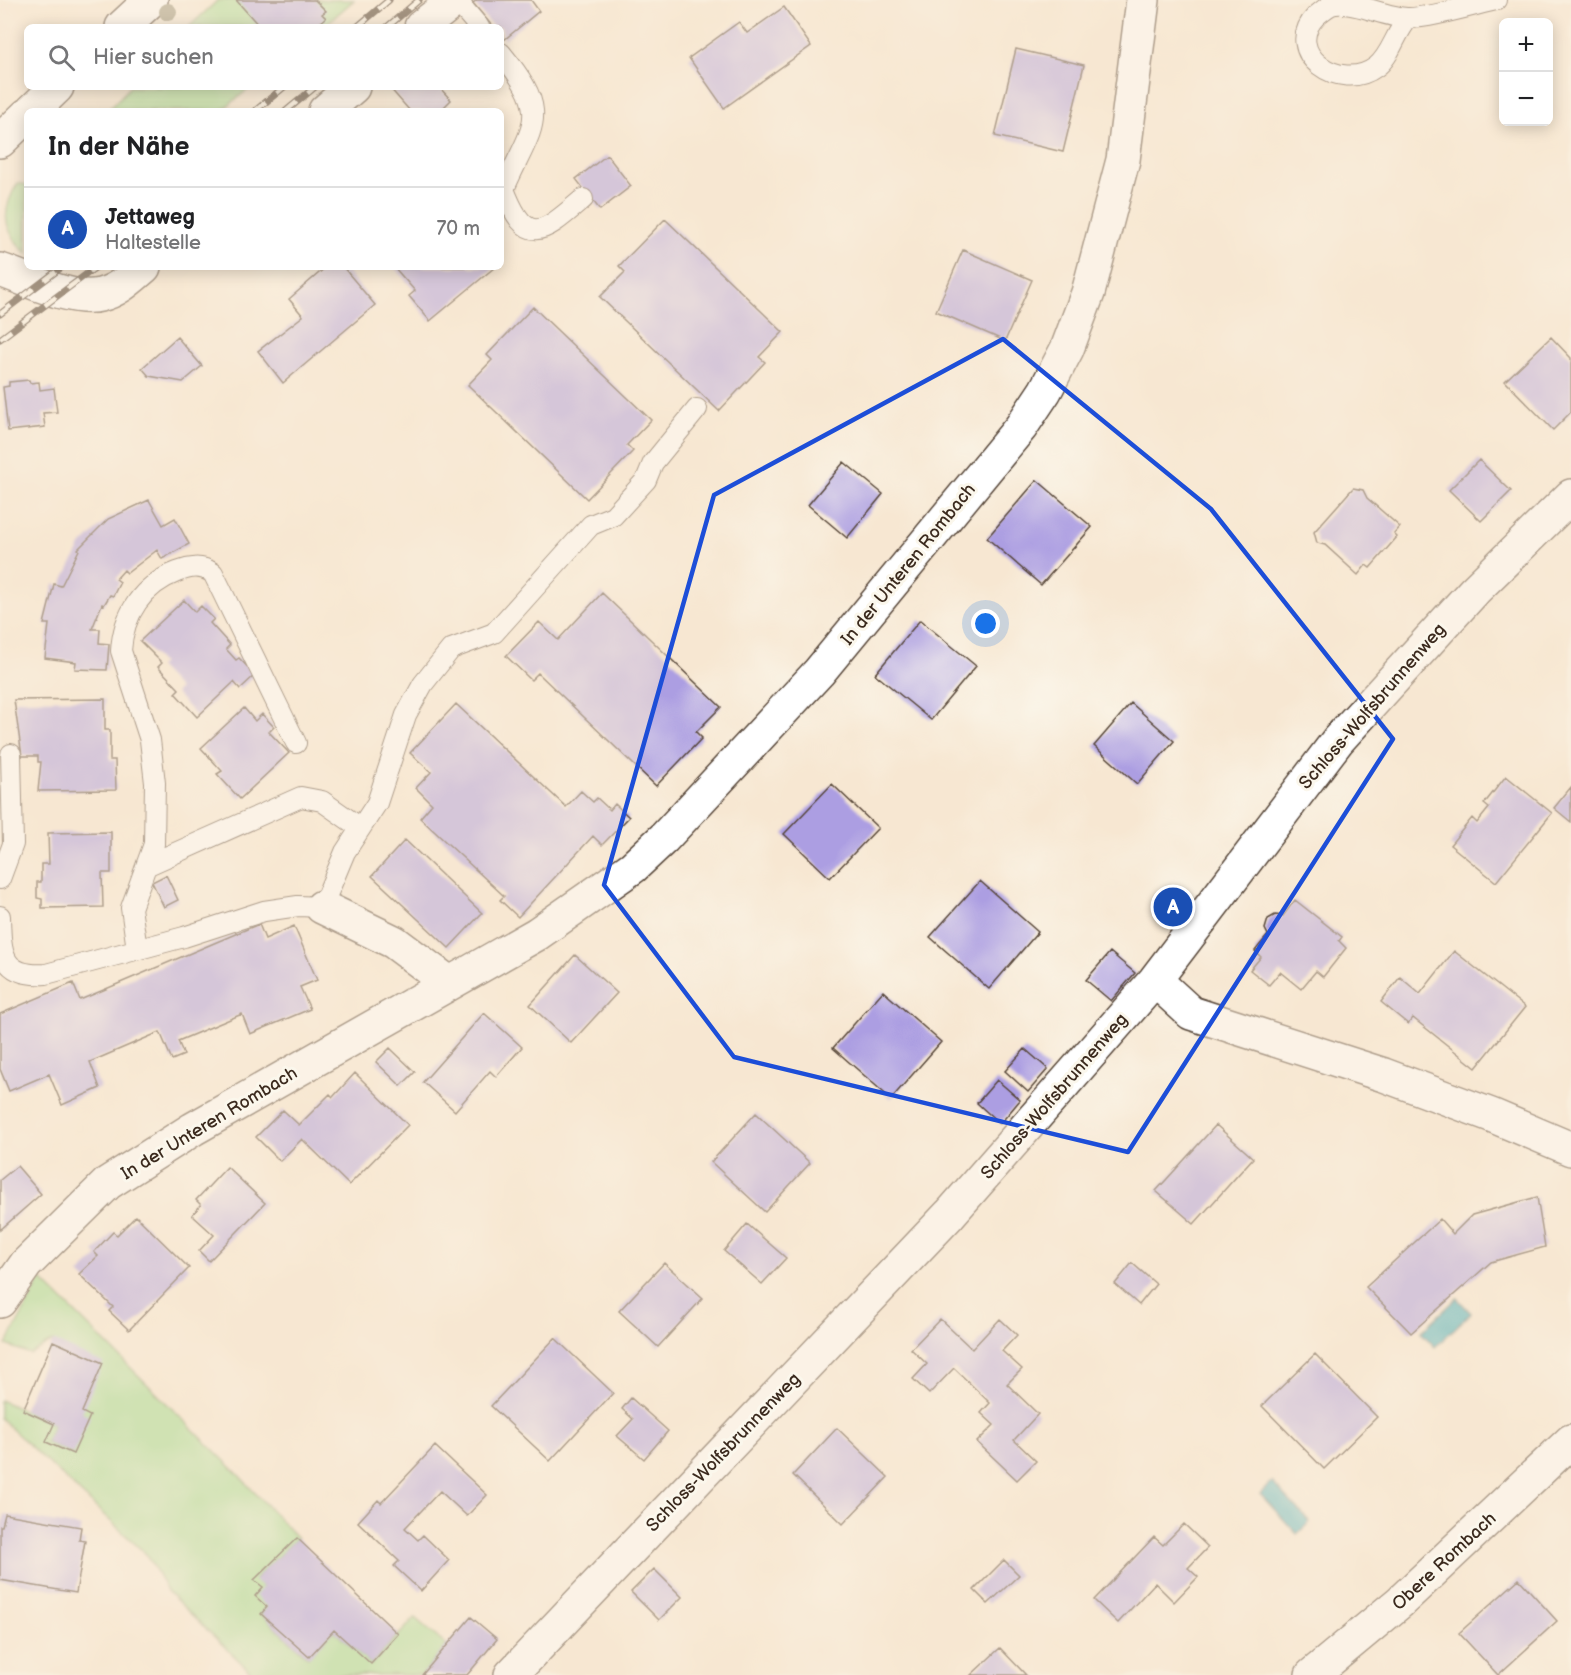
<!DOCTYPE html>
<html lang="de">
<meta charset="utf-8">
<style>
body{margin:0;font-family:"Balsamiq Sans",sans-serif;background:#f2f2f2;color:#202124}
.controls{position:absolute;right:18px;top:18px;display:grid;overflow:hidden;border-radius:9px;box-shadow:0 3px 15px #0003}
.controls button{width:54px;height:54px;display:grid;place-items:center;padding:0;border:0;border-bottom:2px solid #e0e0e0;background:#fff;color:#202124;font:30px sans-serif}
.you{position:absolute;left:986px;top:624px;width:21px;height:21px;margin:-15px;border:4px solid #fff;border-radius:50%;background:#1a73e8;box-shadow:0 0 0 9px #1a73e833}
.badge{display:grid;place-items:center;width:39px;height:39px;border-radius:50%;background:#0b8043;color:#fff;font-size:20px;font-weight:700}
.pin{position:absolute;translate:-50% -50%;border:3px solid #fff;box-shadow:0 2px 6px #0006}
.list{margin:0;padding:0;list-style:none}
h2{display:flex;justify-content:space-between;align-items:center;height:78px;margin:0;padding:0 24px;font-size:26px}
h2 small{font-size:20px;font-weight:400;color:#757577}
.list li{display:grid;grid-template-columns:39px 1fr auto;gap:18px;align-items:center;box-sizing:border-box;height:84px;padding:0 24px;border-top:2px solid #e0e0e0}
.list b{display:block;font-size:22px;white-space:nowrap}
.list p{margin:0;font-size:20px;white-space:nowrap;color:#757577}
.list em{font-size:20px;font-style:normal;color:#757577}
.icon{flex:none;width:33px;height:33px;fill:none;stroke:currentColor;stroke-width:2;stroke-linecap:round;stroke-linejoin:round}
.map{position:relative;flex:none;width:1571px;height:1675px;overflow:hidden}
.search{position:absolute;background:#fff;box-shadow:0 3px 15px #0003;left:24px;top:24px;width:480px;height:66px;display:flex;align-items:center;gap:15px;box-sizing:border-box;padding:0 21px;border-radius:9px;color:#757577;font-size:22px}
.panel{position:absolute;background:#fff;box-shadow:0 3px 15px #0003;left:24px;top:108px;width:480px;height:162px;border-radius:9px}
.map>svg:first-child{display:block}
.green{fill:#a0db8f;stroke:#6e8256;stroke-width:1.5}
.water{fill:#3dacb9;stroke:#3c6b6c;stroke-width:1.5}
.building{fill:#ac9ee2}
.lines{fill:none;stroke-linecap:round;stroke-linejoin:round}
.service-casing{stroke:#574639;stroke-width:22}
.minor-casing{stroke:#574639;stroke-width:36}
.primary-casing{stroke:#574639;stroke-width:36}
.service{stroke:#fff;stroke-width:20}
.minor{stroke:#fff;stroke-width:33}
.primary{stroke:#fff;stroke-width:33}
.rail-casing{stroke:#3b2a1e;stroke-width:7}
.rail{stroke:#fbf7ec;stroke-width:4.5;stroke-dasharray:14;stroke-linecap:butt}
.tree{fill:#9d977e}
.marked{fill:none;stroke:#1d4ed8;stroke-width:4.5;stroke-linejoin:round}
.labels{text-anchor:middle;stroke-width:6;stroke-linejoin:round;paint-order:stroke}
.street-label{font-size:18px;fill:#3b2a1e;stroke:#fbf7ec}
</style>
<div class="map">
<svg width="1571" height="1675" viewBox="0 0 1571 1675">
<rect width="100%" height="100%" fill="#fbf7ec"/>
<filter id="ink" filterUnits="userSpaceOnUse"><feTurbulence type="fractalNoise" baseFrequency=".0167" numOctaves="2"/><feDisplacementMap in="SourceGraphic" scale="12" xChannelSelector="R" yChannelSelector="G"/><feConvolveMatrix kernelMatrix="1 2 1 2 8 2 1 2 1" color-interpolation-filters="sRGB"/></filter>
<filter id="wash" filterUnits="userSpaceOnUse"><feTurbulence type="fractalNoise" baseFrequency=".008" numOctaves="4" result="noise"/><feDisplacementMap in="SourceGraphic" scale="24" xChannelSelector="R" yChannelSelector="G"/><feGaussianBlur stdDeviation="1.35" result="paint"/><feColorMatrix in="noise" values="0 0 0 0 0 0 0 0 0 0 0 0 0 0 0 0 0 1.4 0 .05"/><feComposite in="paint" operator="in"/></filter>
<g filter="url(#wash)">
<rect width="100%" height="100%" fill="#f7e7d2"/>
<path class="green" d="M218 0H354L323 27H189Z
M130 87H251L221 111H107Z
M18 183 27 185V254C3 231 0 211 18 183Z
M41 1279 234 1470 297 1538 255 1579 263 1587 267 1607 261 1614 308 1657 334 1630 371 1664 415 1618 447 1646 422 1675H254L167 1591 148 1556 0 1418V1400L54 1424 46 1442 73 1454 82 1412 53 1341 30 1354 6 1345Z"/>
<path class="water" d="M1457 1298 1471 1313 1435 1347 1421 1332Z
M1272 1482 1310 1522 1297 1534 1260 1494Z"/>
<g id="blocks">
<path class="building" d="M236 0H315L326 11 322 14 326 18 315 27H260Z
M477 0H531L539 11 504 40 501 27H493L473 3Z
M784 7 811 46 724 108 689 58 739 22 747 33Z
M1016 49 1084 65 1063 152 995 136Z
M389 87H439L451 100 440 111H410Z
M607 155 631 186 600 210 576 179Z
M665 219 783 332 759 357 765 362 719 411 600 297 625 272 619 266Z
M963 250 1032 280 1005 341 936 311Z
M326 267H343L375 305 283 383 258 351 303 316 289 299Z
M394 267H495L430 321 409 296 415 291Z
M533 307 651 420 627 445 633 451 587 499 468 385 492 360 487 355Z
M177 337 202 366 183 382 149 376 142 368Z
M1551 337 1571 358V412L1553 430 1505 381Z
M29 380 30 383 39 382 40 390 54 388 57 412 43 413 45 427 8 431 3 387 9 386V382Z
M1479 460 1511 491 1481 521 1449 490Z
M844 462 883 494 847 538 808 505Z
M1037 480 1092 527 1041 585 987 538Z
M1353 488 1363 490 1367 498 1400 527 1394 534 1397 537 1370 568 1366 565 1358 575 1325 545 1317 543 1314 532Z
M149 500 163 525 175 518 189 544 162 559 157 550 127 573 124 570 116 579 120 582 113 596 110 595 104 605 102 604 92 629H100L99 643 109 644 107 670 75 669 76 662 45 658 49 624H44L54 584 61 586 79 550 78 549 108 519Z
M602 593 721 707 696 732 702 738 656 786 538 673 531 680 506 656 539 622 558 640Z
M184 600 195 612 201 606 214 619 210 623 230 645 226 649 236 660 239 658 255 675 240 689 234 682 197 717 175 693 179 689 158 667 162 663 140 641Z
M920 620 976 666 931 720 875 674Z
M105 699V730H110V760H115L116 790 38 791 41 762H38V756H22L14 700Z
M1131 703 1174 741 1137 784 1094 746Z
M456 704 566 807 581 791 593 802 597 798 610 810 615 804 629 817 602 845 593 836 518 917 500 900 504 896 420 818 432 804 416 788 431 772 410 753Z
M244 708 255 721 262 714 274 727 269 732 289 753 240 799 217 774 222 771 201 748Z
M1506 776 1552 813 1496 882 1450 845 1472 818 1477 823 1489 808 1484 804Z
M832 784 878 828 830 878 784 834Z
M1571 787V822L1554 808Z
M111 832V873H102L103 907 42 908V899L37 898V882H41V864H49L48 833Z
M405 840 482 913 449 948 372 876Z
M166 875 178 900 164 907 152 882Z
M980 881 1038 932 989 989 930 937Z
M1295 900 1342 937 1339 941 1346 948 1323 977 1316 971 1301 989 1280 972 1269 985 1250 970 1261 957 1255 951 1268 935 1265 929 1268 919 1275 915 1283 916Z
M259 924 265 939 294 926 317 980 300 987 310 1009 250 1034 242 1014 178 1041 184 1055 172 1060 160 1032 90 1062 100 1088 62 1105 49 1074 9 1091 0 1069V1014L73 983 80 1000Z
M1454 951 1525 1007 1476 1068 1413 1018 1408 1024 1381 1002 1400 977 1420 994Z
M1110 952 1135 973 1111 1001 1086 980Z
M575 955 617 993 571 1043 530 1005Z
M883 991 941 1042 891 1099 833 1048Z
M484 1013 522 1047 496 1077 490 1071 455 1111 423 1082Z
M390 1048 415 1072 401 1086 376 1062Z
M1025 1049 1048 1069 1028 1092 1005 1071Z
M355 1073 408 1125 349 1185 302 1139 280 1161 256 1137 283 1110 299 1125 330 1094 333 1097Z
M997 1080 1020 1100 1000 1124 977 1103Z
M756 1113 810 1163 765 1212 711 1162Z
M1216 1125 1253 1158 1194 1224 1156 1191Z
M17 1166 41 1194 0 1230V1180Z
M227 1167 265 1203 209 1261 199 1251 214 1235 192 1215 201 1205 196 1200Z
M1537 1197 1545 1247 1491 1262 1411 1333 1366 1287 1440 1219 1453 1234 1472 1215Z
M136 1216 189 1268 129 1330 109 1311 113 1307 79 1274 98 1256 94 1252 113 1232 117 1235Z
M747 1224 786 1258 762 1284 724 1251Z
M664 1263 703 1298 658 1347 619 1311Z
M1132 1263 1156 1284 1139 1305 1115 1284Z
M940 1319 972 1349 1000 1319 1017 1335 1002 1351 1022 1369 1007 1384 1038 1414 1014 1440 1036 1461 1017 1480 977 1442 994 1425 981 1413 990 1403 954 1368 929 1394 913 1379 927 1364 911 1349Z
M555 1338 613 1393 550 1461 491 1406Z
M53 1341 103 1363 82 1412 90 1416 73 1454 46 1442 54 1424 23 1410Z
M1315 1354 1377 1417 1324 1469 1262 1406Z
M631 1398 668 1431 644 1459 617 1436 633 1419 622 1409Z
M837 1428 888 1477 843 1524 793 1475Z
M435 1446 487 1495 467 1516 440 1491 405 1528 418 1540 423 1535 449 1560 421 1591 394 1566 399 1561 358 1522 378 1500 381 1503Z
M5 1514 81 1527 79 1540 85 1541 76 1593 0 1580V1526H2Z
M1184 1524 1208 1547 1188 1568 1198 1577 1174 1602 1155 1583 1118 1623 1094 1600 1154 1537 1163 1545Z
M297 1538 398 1634 371 1664 334 1630 309 1657 261 1614 267 1607 255 1596 263 1587 254 1580Z
M1004 1560 1019 1575 988 1604 974 1590Z
M654 1569 682 1597 659 1620 631 1592Z
M1519 1579 1557 1621 1498 1675 1459 1633Z
M471 1617 497 1639 473 1668 467 1675H422Z
M1000 1648 1026 1675H971Z"/>
</g>
</g>
<g filter="url(#ink)">
<use href="#blocks" fill-opacity="0" stroke="#574639" stroke-width="1.5"/>
<g class="lines">
<g class="service-casing">
<path id="service" d="M456 0 479 27
M1408 19C1395 33 1391 56 1376 67 1340 94 1281 52 1316 16 1321 12 1328 5 1335 4 1355 1 1385 17 1407 18 1426 19 1474 5 1496 0
M501 53C553 116 533 123 504 189 527 249 543 233 583 199
M146 866 301 797 322 801 359 827
M0 879 13 844 11 754
M0 916C1 953 1 977 46 974L184 937 264 911 298 906 322 907 345 852 377 803 406 715 423 684 451 649 494 633 591 525 613 516 646 480 653 463 697 409
M137 949 131 908 154 844 155 783 150 740 121 651C123 614 143 585 177 572 190 567 201 565 213 573L296 743"/>
</g>
<g class="minor-casing">
<path id="minor" d="M421 27 455 0
M325 111 353 87
M0 270C27 279 73 302 100 295 118 291 131 278 144 267
M322 907 394 942 449 983
M1155 980 1191 1013 1384 1075 1491 1115 1571 1149
M0 1301 26 1264 108 1183 193 1129 537 934 633 867 664 838 819 672 1021 427 1045 391 1067 349 1088 293 1123 160 1143 0
M511 1675 950 1214 1155 980 1338 740 1475 590 1571 496
M1312 1675 1400 1602 1571 1441"/>
</g>
<g class="primary-casing">
<path id="primary" d="M122 27 151 0
M32 111 57 87
M0 141 27 115"/>
</g>
<use href="#service" class="service"/>
<use href="#minor" class="minor"/>
<use href="#primary" class="primary"/>
<g class="rail-casing">
<path id="rail" d="M357 27 389 0
M387 27 419 0
M255 111 284 87
M286 111 315 87
M0 314 62 267
M0 339 96 267"/>
</g>
<use href="#rail" class="rail"/>
</g>
<circle class="tree" cx="168" cy="12" r="9"/>
</g>
<path d="M0 0H1571V1675H0ZM1003 339 1211 509 1393 739 1128 1152 734 1057 604 885 714 495Z" fill="#f7e7d2" fill-opacity=".55" fill-rule="evenodd"/>
<path class="marked" d="M1003 339 1211 509 1393 739 1128 1152 734 1057 604 885 714 495Z"/>
<g class="labels">
<g class="street-label">
<text transform="translate(908 564) rotate(-51)" y="6">In der Unteren Rombach</text>
<text transform="translate(1372 706) rotate(-49)" y="6">Schloss-Wolfsbrunnenweg</text>
<text transform="translate(1054 1096) rotate(-49)" y="6">Schloss-Wolfsbrunnenweg</text>
<text transform="translate(209 1123) rotate(-31)" y="6">In der Unteren Rombach</text>
<text transform="translate(723 1452) rotate(-46)" y="6">Schloss-Wolfsbrunnenweg</text>
<text transform="translate(1444 1561) rotate(-43)" y="6">Obere Rombach</text>
</g>
</g>
</svg>
<div class="controls">
<button>+</button>
<button>−</button>
</div>
<div class="you"></div>
<div class="pin badge" style="left:1173px;top:907px;background:#1a4fb4">A</div>
<div class="search"><svg class="icon" aria-label="search" viewBox="0 0 24 24"><circle cx="10" cy="10" r="6"/><path d="M15 15l6 6"/></svg>Hier suchen</div>
<section class="panel">
<h2>In der Nähe<small></small></h2>
<ul class="list">
<li><span class="badge" style="background:#1a4fb4">A</span><div><b>Jettaweg</b><p>Haltestelle</p></div><em>70 m</em></li>
</ul>
</section>
</div>
